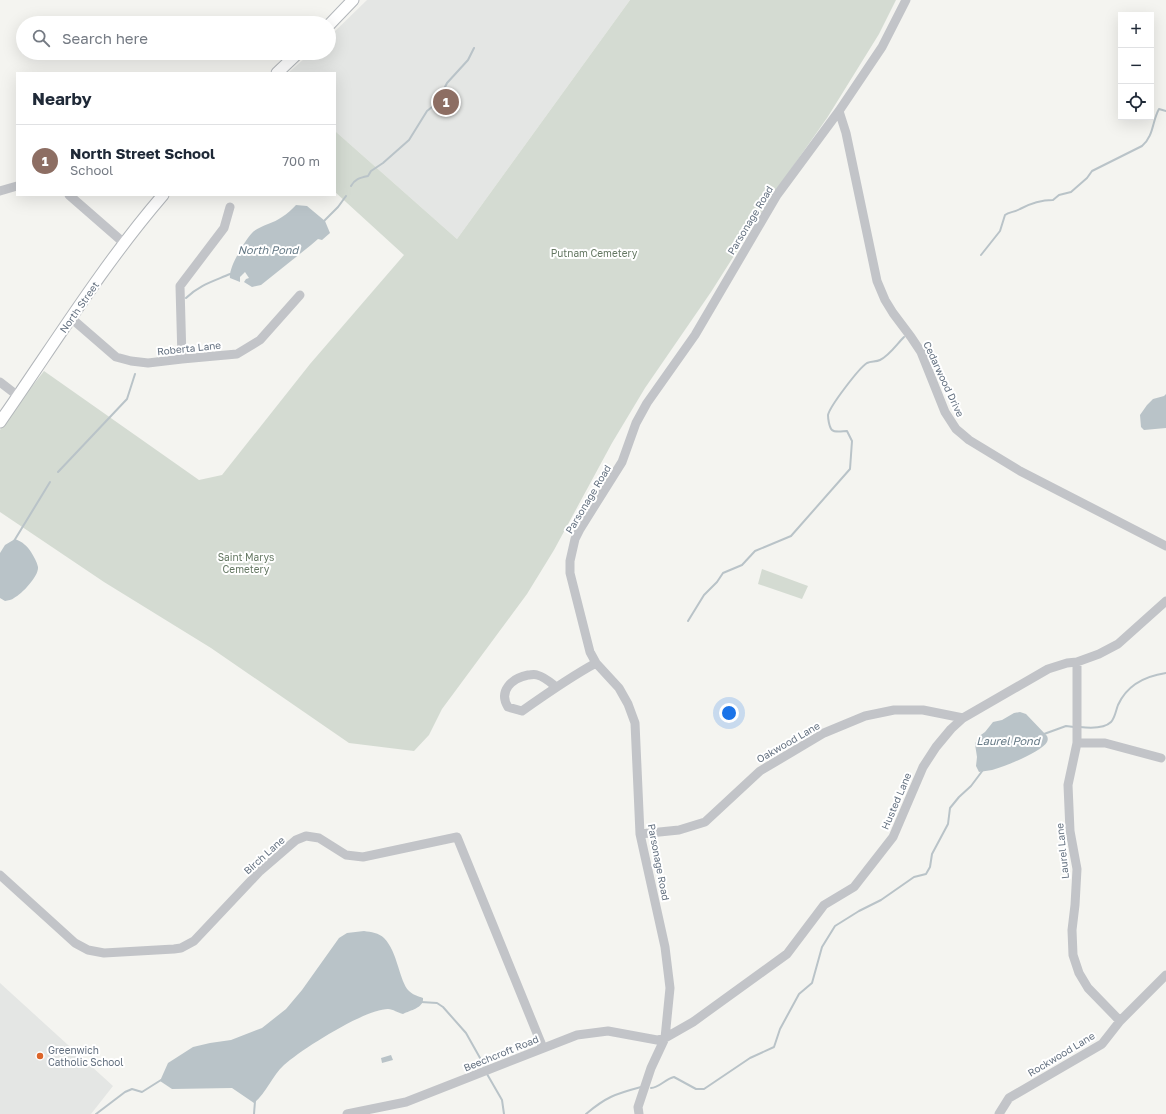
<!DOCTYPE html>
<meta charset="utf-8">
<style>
body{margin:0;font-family:"Golos Text",sans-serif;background:#f2f2f3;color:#1f2937}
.controls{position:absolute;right:12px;top:12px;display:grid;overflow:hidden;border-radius:0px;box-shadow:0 4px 16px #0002}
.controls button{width:36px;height:36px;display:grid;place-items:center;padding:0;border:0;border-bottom:1px solid #e0e1e3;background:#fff;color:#1f2937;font:20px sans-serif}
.you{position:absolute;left:729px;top:713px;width:14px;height:14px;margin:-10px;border:3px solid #fff;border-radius:50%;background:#1a73e8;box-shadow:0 0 0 6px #1a73e833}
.badge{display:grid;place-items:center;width:26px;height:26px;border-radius:50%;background:#7c3aed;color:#fff;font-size:13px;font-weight:700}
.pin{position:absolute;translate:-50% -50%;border:2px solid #fff;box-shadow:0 1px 4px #0006}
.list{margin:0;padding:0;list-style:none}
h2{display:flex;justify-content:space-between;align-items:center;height:52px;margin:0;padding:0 16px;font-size:17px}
h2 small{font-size:13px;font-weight:400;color:#747a83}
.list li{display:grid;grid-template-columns:26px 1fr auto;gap:12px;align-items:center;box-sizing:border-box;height:72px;padding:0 16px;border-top:1px solid #e0e1e3}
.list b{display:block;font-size:15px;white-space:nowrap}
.list p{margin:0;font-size:13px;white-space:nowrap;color:#747a83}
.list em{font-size:13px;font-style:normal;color:#747a83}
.icon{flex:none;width:22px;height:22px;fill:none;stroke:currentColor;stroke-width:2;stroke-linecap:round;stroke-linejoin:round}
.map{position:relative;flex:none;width:1166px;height:1114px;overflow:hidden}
.search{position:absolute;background:#fff;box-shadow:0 4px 16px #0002;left:16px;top:16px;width:320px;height:44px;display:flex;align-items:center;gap:10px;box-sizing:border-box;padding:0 14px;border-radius:22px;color:#747a83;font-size:15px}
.panel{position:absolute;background:#fff;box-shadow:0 4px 16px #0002;left:16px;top:72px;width:320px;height:124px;border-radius:0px}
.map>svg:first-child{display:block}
.built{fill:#e4e6e4}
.green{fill:#d4dbd2}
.water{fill:#b9c3c8}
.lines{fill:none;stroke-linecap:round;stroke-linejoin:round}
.stream{stroke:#b9c3c8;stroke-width:2}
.major-casing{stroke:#b2b6ba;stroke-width:13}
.minor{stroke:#c2c4c8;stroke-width:9}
.major{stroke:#fff;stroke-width:11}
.poi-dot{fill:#dc6529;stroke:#fff;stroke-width:1.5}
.labels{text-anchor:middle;stroke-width:4;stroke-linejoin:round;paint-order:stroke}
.street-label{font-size:10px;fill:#647180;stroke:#fff}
.park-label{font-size:10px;fill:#657863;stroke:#fff}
.poi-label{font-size:10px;fill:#647180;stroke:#fff;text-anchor:start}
.water-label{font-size:11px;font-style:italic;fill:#657985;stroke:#fff}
</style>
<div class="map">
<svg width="1166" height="1114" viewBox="0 0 1166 1114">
<rect width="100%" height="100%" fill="#f4f4f0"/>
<path class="built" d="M367 0H630L457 239 335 131V73H288L311 53H329V37Z
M0 983 113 1086 91 1114H0Z"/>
<path class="green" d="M630 0H896L879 34 827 118 770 199 711 292 645 388 612 443 554 550 527 594 442 709 429 735 414 751 349 743 211 648 104 582 0 512V430L12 412 44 371 199 480 222 475 310 364 404 255 335 192V131L457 239Z
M762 569 808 586 802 599 758 584Z"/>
<path class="water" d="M296 205 307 206 325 221 330 233 322 240 318 239 311 245 261 285 252 287 244 282 246 279 249 278 245 272 240 277V282L230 278C228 268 246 238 254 231 262 225 274 223 282 217 287 214 292 209 296 205Z
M1166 394V428L1144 430 1141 427 1140 415 1147 405 1153 399 1164 396Z
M15 539C23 542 27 546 31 552 34 557 37 562 38 567 39 576 22 594 14 598 12 600 8 600 5 601L0 598V553L5 545Z
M1020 712 1026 714 1047 736C1048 738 1048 740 1047 742 1042 752 1003 767 992 770 988 771 983 771 979 772L976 766 977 757 975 744 978 737 985 732 993 722 1002 720 1014 713Z
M364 931C371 932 379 933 384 938 398 952 399 981 409 991 413 995 418 996 423 998 424 1008 411 1010 403 1014 398 1013 393 1009 388 1009 365 1009 302 1049 284 1065 272 1076 267 1092 254 1103L232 1088 172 1089 160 1081 168 1063 193 1047 210 1043 231 1040 262 1028 286 1009 302 990 339 938 347 933Z
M391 1055 393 1060 382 1063 381 1058Z"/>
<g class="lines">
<path class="stream" d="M351 186C355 179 359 178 368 176L371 171 383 163 409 140 427 111 437 103 439 94 444 89 447 83 468 60 474 48
M323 222 338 207 346 196
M981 255 1000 231 1005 215C1009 212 1015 212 1020 209 1031 203 1040 200 1053 200L1059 195 1071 192 1087 178 1092 171 1142 146C1154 136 1152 121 1159 109L1166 111
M186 298C199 285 214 281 230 274
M58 472 127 399 135 374
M14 541 50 482
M688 621 704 595 717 582 723 573 742 565 755 551 791 536 850 469 852 441 847 431C843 431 835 433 832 430 829 427 828 418 828 415 830 406 859 368 867 363 871 361 876 362 880 360 889 356 897 344 904 337
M1080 727C1089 728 1104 729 1111 722 1115 718 1116 710 1118 705 1127 685 1146 676 1166 673
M1044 734 1066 726 1074 727
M421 1002 437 1003 443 1007 466 1033 484 1065
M487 1074 502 1100 504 1114
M651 1088C659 1088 665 1079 674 1077L696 1089H704L750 1058 774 1047 780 1029 799 994 812 983 822 947 835 926 859 911 881 900 914 877 926 874 930 867 932 854 948 824 950 808 959 797 971 786 983 770
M96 1114 125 1092 132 1089 142 1092 161 1080
M254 1114 255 1101
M586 1114C606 1097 615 1094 641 1087"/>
<g class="major-casing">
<path id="major" d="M329 25 353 0
M277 73 298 53
M0 422C53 346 102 266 163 195"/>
</g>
<path class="minor" d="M839 111 846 133 877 281 885 300 893 313 911 337 921 352 945 412 956 429 962 434 969 440 1020 471 1166 546
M0 191 17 186
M69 195 124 243
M71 318 116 357 131 361 148 363 182 359 237 354 260 340 300 295
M182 359 180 286 224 228 230 207
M0 382 18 396
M1077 662V743L1068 785 1070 831 1077 869 1075 905 1072 930 1073 955 1079 973 1088 988 1120 1021
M556 687C550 682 545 677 537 675 534 674 531 675 528 675 512 678 498 691 508 707L522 711C546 694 570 677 596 663
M1077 743H1105L1161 758
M640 834 679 830 705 822 760 771 824 733 865 716 894 710H923L963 718
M0 875 75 943 88 950 104 953 174 949 181 948 194 941 260 871 296 840 306 836 319 838 346 855 363 857 457 837 543 1048
M347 1114 406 1102 577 1035 608 1031 657 1040 665 1038 693 1022 787 954 824 905 854 887 893 837 923 767 936 747 951 729 963 718 1048 669 1067 663 1077 662 1099 654 1118 644 1166 601
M639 1114 638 1107 651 1068 665 1038 670 988 665 947 640 834 635 723 628 704 619 688 596 663 590 652 570 573V561L575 539 580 529 622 462 636 423 647 403 695 335 777 195 839 111 882 47 906 0
M999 1114 1009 1098 1102 1044 1120 1021 1166 975"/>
<use href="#major" class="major"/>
</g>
<circle class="poi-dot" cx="40" cy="1056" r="4"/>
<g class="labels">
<g class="street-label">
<text transform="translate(750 220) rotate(-59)" y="4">Parsonage Road</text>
<text transform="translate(79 307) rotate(-55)" y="4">North Street</text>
<text transform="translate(189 348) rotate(-6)" y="4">Roberta Lane</text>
<text transform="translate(944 379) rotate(65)" y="4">Cedarwood Drive</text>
<text transform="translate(588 499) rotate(-59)" y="4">Parsonage Road</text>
<text transform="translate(788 742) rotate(-30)" y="4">Oakwood Lane</text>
<text transform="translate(896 801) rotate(-67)" y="4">Husted Lane</text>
<text transform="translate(1062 851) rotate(-96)" y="4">Laurel Lane</text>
<text transform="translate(264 855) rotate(-42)" y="4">Birch Lane</text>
<text transform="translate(659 862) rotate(79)" y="4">Parsonage Road</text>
<text transform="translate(501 1053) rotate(-22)" y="4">Beechcroft Road</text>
<text transform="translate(1061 1054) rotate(-31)" y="4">Rockwood Lane</text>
</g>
<g class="park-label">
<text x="594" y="257">Putnam Cemetery</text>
<text x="246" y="561">Saint Marys<tspan x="246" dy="12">Cemetery</tspan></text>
</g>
<g class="poi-label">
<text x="48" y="1054">Greenwich<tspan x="48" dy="12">Catholic School</tspan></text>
</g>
<g class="water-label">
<text x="268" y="254">North Pond</text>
<text x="1008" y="745">Laurel Pond</text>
</g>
</g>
</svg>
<div class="controls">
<button>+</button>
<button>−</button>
<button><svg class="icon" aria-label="locate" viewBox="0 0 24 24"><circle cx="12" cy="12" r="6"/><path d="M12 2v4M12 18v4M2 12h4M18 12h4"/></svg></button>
</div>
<div class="you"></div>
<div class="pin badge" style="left:446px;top:102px;background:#8d6e63">1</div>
<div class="search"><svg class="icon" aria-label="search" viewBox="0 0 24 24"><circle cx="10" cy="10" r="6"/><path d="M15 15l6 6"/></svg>Search here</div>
<section class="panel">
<h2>Nearby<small></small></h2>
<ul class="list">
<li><span class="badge" style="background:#8d6e63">1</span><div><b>North Street School</b><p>School</p></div><em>700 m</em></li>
</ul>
</section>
</div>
